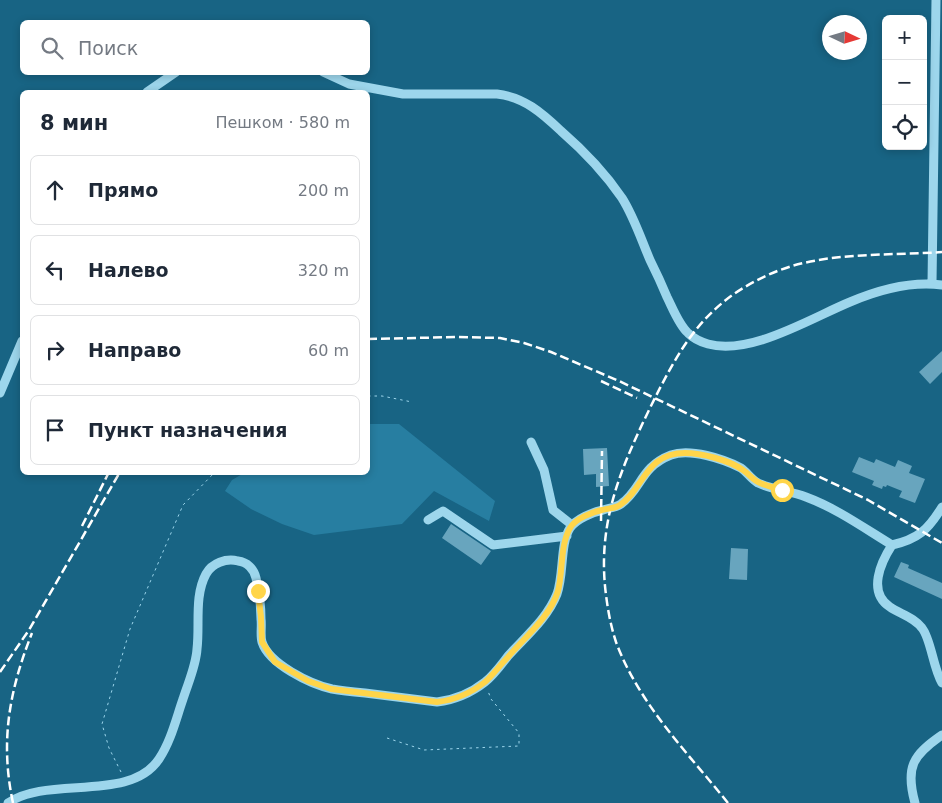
<!DOCTYPE html>
<html lang="ru">
<meta charset="utf-8">
<style>
body{margin:0;font-family:"DejaVu Sans",sans-serif;background:#f2f2f3;color:#1f2937}
.controls{position:absolute;right:15px;top:15px;display:grid;overflow:hidden;border-radius:8px;box-shadow:0 2px 8px #0003}
.controls button{width:45px;height:45px;display:grid;place-items:center;padding:0;border:0;border-bottom:1px solid #e0e1e3;background:#fff;color:#1f2937;font:25px sans-serif}
.compass{position:absolute;left:822px;top:15px;width:45px;height:45px;border-radius:50%;background:#fff;box-shadow:0 2px 8px #0003;rotate:94deg}
.stop{position:absolute;width:15px;height:15px;margin:-11px;border:4px solid #ffd54a;border-radius:50%;background:#fff}
.stop.end{background:#ffd54a;border-color:#fff;box-shadow:0 1px 5px #0008}
.list{margin:0;padding:0;list-style:none}
h2{display:flex;justify-content:space-between;align-items:center;height:65px;margin:0;padding:0 20px;font-size:21px}
h2 small{font-size:16px;font-weight:400;color:#747a83}
.list li{display:grid;grid-template-columns:32px 1fr auto;gap:15px;align-items:center;box-sizing:border-box;height:70px;margin:0 10px 10px;padding:0 10px;border:1px solid #e0e1e3;border-radius:8px}
.list b{display:block;font-size:19px;white-space:nowrap}
.list em{font-size:16px;font-style:normal;color:#747a83}
.icon{flex:none;width:28px;height:28px;fill:none;stroke:currentColor;stroke-width:2;stroke-linecap:round;stroke-linejoin:round}
.map{position:relative;flex:none;width:942px;height:803px;overflow:hidden}
.search{position:absolute;background:#fff;box-shadow:0 2px 8px #0003;left:20px;top:20px;width:350px;height:55px;display:flex;align-items:center;gap:12px;box-sizing:border-box;padding:0 18px;border-radius:8px;color:#747a83;font-size:19px}
.panel{position:absolute;background:#fff;box-shadow:0 2px 8px #0003;left:20px;top:90px;width:350px;height:385px;border-radius:8px}
.map>svg:first-child{display:block}
.green{fill:#277ea1}
.building{fill:#68a5be}
.lines{fill:none;stroke-linecap:round;stroke-linejoin:round}
.path{stroke:#9dd6ec;stroke-width:1;stroke-dasharray:2.5 4;stroke-linecap:butt}
.minor{stroke:#9dd6ec;stroke-width:9}
.rail{stroke:#fff;stroke-width:2.5;stroke-dasharray:9 4;stroke-linecap:butt}
.route{stroke:#ffd54a;stroke-width:6}
</style>
<div class="map">
<svg width="942" height="803" viewBox="0 0 942 803">
<rect width="100%" height="100%" fill="#186484"/>
<path class="green" d="M368 424H399L495 501 489 521 434 491 402 524 314 535 282 524 251 509 225 491 232 480 244 473 368 472Z"/>
<path class="building" d="M942 351V372L930 384 919 372Z
M607 448 609 486 596 487V474L584 475 583 449Z
M859 457 874 463 876 459 895 467 898 460 912 466 909 473 925 479 915 503 899 497 902 491 887 485 886 487 883 486 882 489 872 485 874 481 852 472Z
M451 524 491 551 481 565 442 538Z
M731 548 748 549 747 580 729 579Z
M901 562 909 565 908 568 942 583V599L894 577Z"/>
<g class="lines">
<path class="path" d="M368 396H382L412 402
M387 738 424 750 519 746V733L491 699 488 691
M121 772 109 748 102 724 130 629 183 505 215 472"/>
<path class="minor" d="M323 72 349 84 403 94H497C524 97 542 113 561 131 584 151 605 173 622 198 634 217 641 239 650 260 656 272 662 285 667 297 673 309 679 325 688 333 693 338 701 342 708 344 750 356 811 318 850 302 878 290 912 281 942 285
M147 92 176 72
M932 283 936 0
M0 393 22 341
M531 442 544 470 553 510 572 525
M942 507C928 530 918 539 892 545 881 562 867 592 890 607 900 614 914 617 922 628 931 639 933 668 942 683
M428 520 443 511 493 545 567 536
M8 803C48 775 130 803 159 759 171 741 176 719 183 699 188 683 196 666 197 649 200 625 194 596 206 574 212 563 226 558 238 561 247 562 254 569 256 578 259 591 261 606 261 619 262 626 260 636 262 642 269 664 310 684 332 689 343 691 354 692 365 693 389 696 413 699 437 702 454 700 471 693 485 682 494 675 501 665 508 656 525 637 547 619 557 594 564 575 560 543 570 528 576 519 593 512 603 510 609 508 615 508 621 504 642 489 640 467 671 455 690 448 724 459 741 468 747 472 751 479 758 483 773 490 790 491 806 497 836 508 864 528 892 545
M915 803C905 767 913 755 942 735"/>
<path class="rail" d="M368 339 458 337 500 338 524 343 551 352 619 381 868 500 942 543
M601 381 637 398
M601 521 602 451
M82 526 109 472
M0 672 29 630 120 472
M13 803C0 742 9 691 32 633
M728 803C687 752 639 704 616 642 611 627 608 611 606 595 597 525 619 472 649 410 679 349 703 304 768 275 819 251 886 256 942 252"/>
</g>
<g class="lines">
<path class="route" d="M258 591 261 617 262 642 275 662 308 681 331 689 437 702C454 700 471 693 485 682 493 675 500 665 508 657 525 637 550 617 558 591 563 572 560 545 570 528 575 519 592 512 602 510 608 508 614 509 620 505 644 489 645 453 685 453 701 453 729 460 743 470 749 474 753 480 760 483 767 486 775 488 782 490"/>
</g>
</svg>
<div class="controls">
<button>+</button>
<button>−</button>
<button><svg class="icon" aria-label="locate" viewBox="0 0 24 24"><circle cx="12" cy="12" r="6"/><path d="M12 2v4M12 18v4M2 12h4M18 12h4"/></svg></button>
</div>
<svg class="compass" viewBox="-18 -18 36 36"><path d="M0-13l5 13h-10z" fill="#e53935"/><path d="M0 13l5-13h-10z" fill="#747a83"/></svg>
<div class="stop" style="left:782px;top:490px"></div>
<div class="stop end" style="left:258px;top:591px"></div>
<div class="search"><svg class="icon" aria-label="search" viewBox="0 0 24 24"><circle cx="10" cy="10" r="6"/><path d="M15 15l6 6"/></svg>Поиск</div>
<section class="panel">
<h2>8 мин<small>Пешком · 580 m</small></h2>
<ul class="list">
<li><svg class="icon" aria-label="ahead" viewBox="0 0 24 24"><path d="M12 20V5M6 11l6-6 6 6"/></svg><div><b>Прямо</b></div><em>200 m</em></li>
<li><svg class="icon" aria-label="left" viewBox="0 0 24 24"><path d="M17 20v-9H6M10 6l-5 5 5 5"/></svg><div><b>Налево</b></div><em>320 m</em></li>
<li><svg class="icon" aria-label="right" viewBox="0 0 24 24"><path d="M7 20v-9h11M14 6l5 5-5 5"/></svg><div><b>Направо</b></div><em>60 m</em></li>
<li><svg class="icon" aria-label="arrive" viewBox="0 0 24 24"><path d="M6 21V4h12l-3 4 3 4H6"/></svg><div><b>Пункт назначения</b></div></li>
</ul>
</section>
</div>
